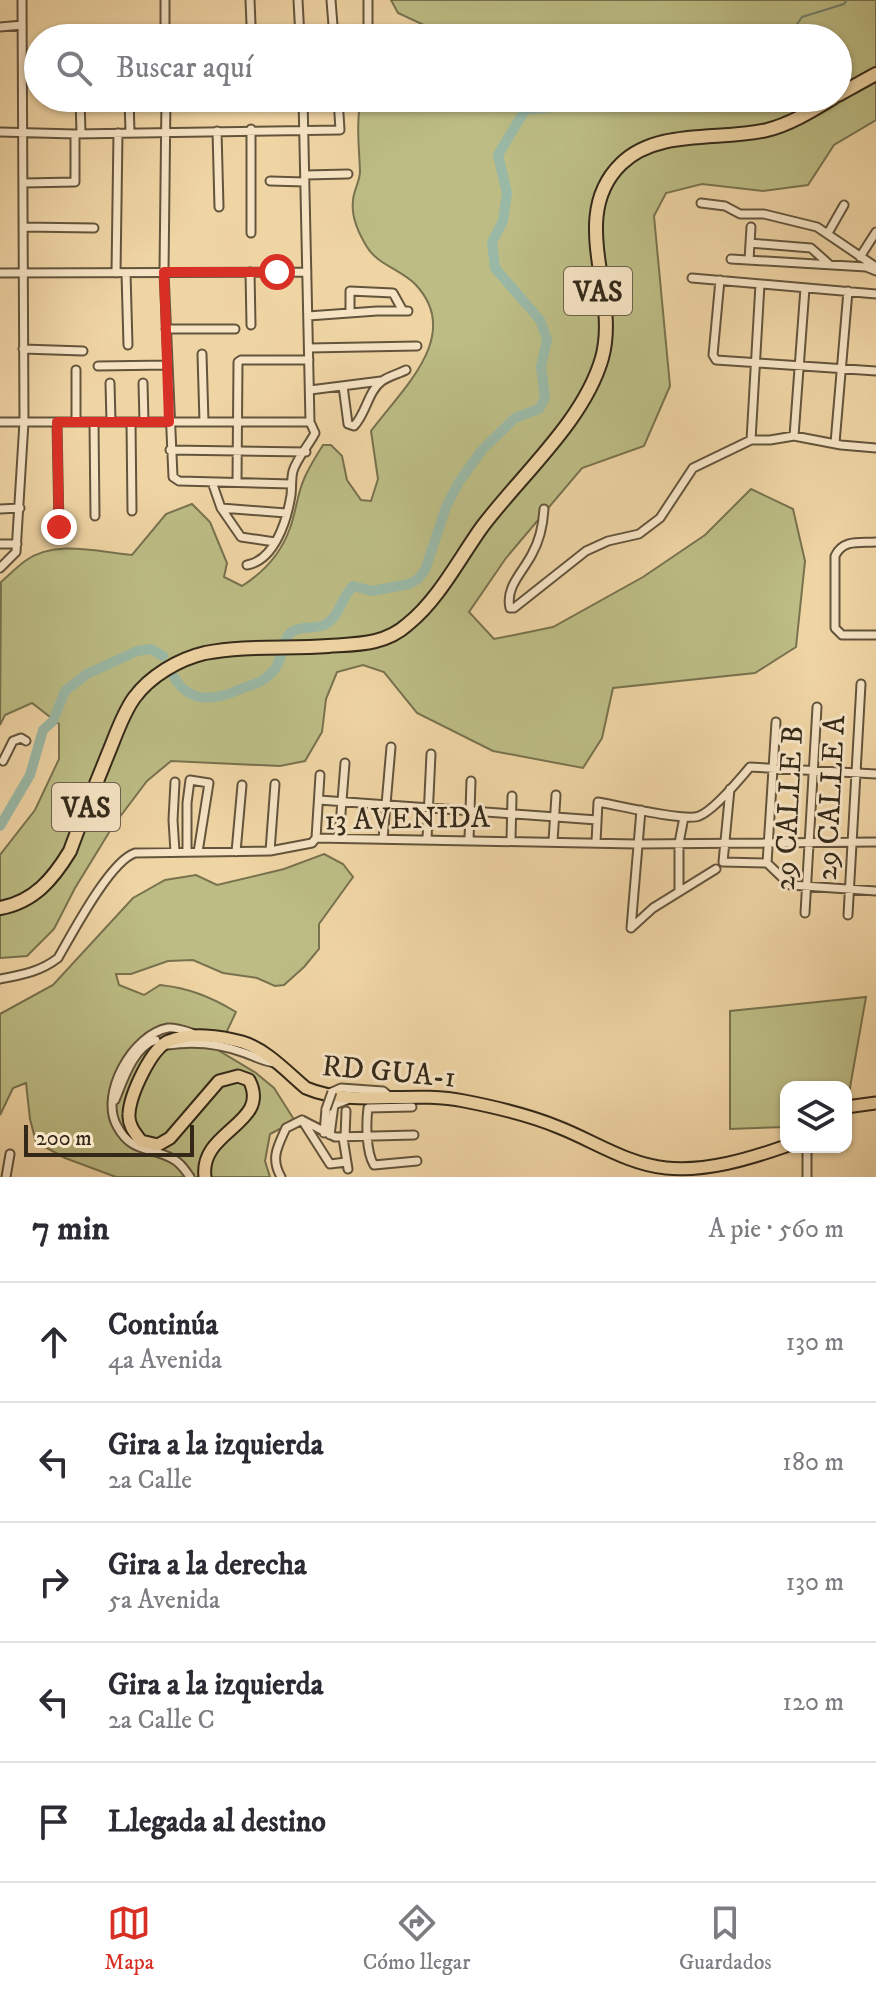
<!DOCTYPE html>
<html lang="es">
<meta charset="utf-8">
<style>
body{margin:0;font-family:"IM FELL DW Pica",serif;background:#f7f7f7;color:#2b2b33}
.controls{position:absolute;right:24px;bottom:24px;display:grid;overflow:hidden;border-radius:16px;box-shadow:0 2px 6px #0004}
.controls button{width:72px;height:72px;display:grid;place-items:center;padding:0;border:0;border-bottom:2px solid #e1e1e2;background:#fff;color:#2b2b33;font:40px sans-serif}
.scale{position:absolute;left:24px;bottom:20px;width:170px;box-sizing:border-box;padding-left:8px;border:4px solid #342919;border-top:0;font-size:22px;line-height:28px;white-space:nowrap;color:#342919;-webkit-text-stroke:6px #f5e3c4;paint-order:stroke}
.stop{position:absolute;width:24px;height:24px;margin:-18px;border:6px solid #d93025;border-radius:50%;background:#fff}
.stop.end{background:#d93025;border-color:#fff;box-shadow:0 2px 8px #0008}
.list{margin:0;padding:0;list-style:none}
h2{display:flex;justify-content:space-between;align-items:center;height:104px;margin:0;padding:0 32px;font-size:34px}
h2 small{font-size:26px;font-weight:400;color:#7c7c81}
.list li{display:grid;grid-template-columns:52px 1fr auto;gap:24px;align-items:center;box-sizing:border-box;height:120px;padding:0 32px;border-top:2px solid #e1e1e2}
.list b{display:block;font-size:30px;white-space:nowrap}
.list p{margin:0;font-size:26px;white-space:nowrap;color:#7c7c81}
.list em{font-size:26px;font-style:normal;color:#7c7c81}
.icon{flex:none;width:44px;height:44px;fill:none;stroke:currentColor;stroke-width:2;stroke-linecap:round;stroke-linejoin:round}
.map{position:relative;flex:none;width:876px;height:1177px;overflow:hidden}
.search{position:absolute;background:#fff;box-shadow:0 2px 6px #0004;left:24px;right:24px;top:24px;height:88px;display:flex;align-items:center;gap:20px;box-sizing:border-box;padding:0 28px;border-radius:44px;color:#7c7c81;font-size:30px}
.sheet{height:704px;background:#fff}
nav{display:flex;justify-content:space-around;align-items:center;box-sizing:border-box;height:112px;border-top:2px solid #e1e1e2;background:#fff;font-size:22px;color:#7c7c81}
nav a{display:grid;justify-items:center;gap:4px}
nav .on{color:#d93025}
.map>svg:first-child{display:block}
.green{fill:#bcbc84;stroke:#78724e;stroke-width:2}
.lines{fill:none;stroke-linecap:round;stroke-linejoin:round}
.stream{stroke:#717f6e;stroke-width:2}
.river{stroke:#9ab8a6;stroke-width:10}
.street-casing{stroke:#63543c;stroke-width:11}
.primary-casing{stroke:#342919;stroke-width:15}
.highway-casing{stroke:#342919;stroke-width:16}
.street{stroke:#f5e3c4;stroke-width:7}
.primary{stroke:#efd4a4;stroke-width:11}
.highway{stroke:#efd4a4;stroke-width:12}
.street-bridge-casing{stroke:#63543c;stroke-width:11;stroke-linecap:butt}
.street-bridge{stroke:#f5e3c4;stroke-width:7}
.route{stroke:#d93025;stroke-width:10}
.labels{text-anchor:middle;stroke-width:6;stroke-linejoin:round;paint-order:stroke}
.shield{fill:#f5e3c4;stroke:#6e614c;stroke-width:2}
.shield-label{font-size:28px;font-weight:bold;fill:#342919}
.street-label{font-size:30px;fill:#342919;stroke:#f5e3c4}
</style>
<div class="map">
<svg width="876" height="1177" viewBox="0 0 876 1177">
<rect width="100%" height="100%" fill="#efd4a4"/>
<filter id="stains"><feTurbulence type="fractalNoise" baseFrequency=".0025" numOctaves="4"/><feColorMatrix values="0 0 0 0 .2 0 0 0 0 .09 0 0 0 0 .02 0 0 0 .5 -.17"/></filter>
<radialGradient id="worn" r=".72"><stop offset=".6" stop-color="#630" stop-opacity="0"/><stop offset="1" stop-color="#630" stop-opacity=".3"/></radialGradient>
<path class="green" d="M391 0H876V120L834 145 808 185 763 191 702 184 666 193 654 216 670 386 644 446 582 468 506 558 469 612 494 639 553 627 643 577 705 535 751 489 793 509 805 561 796 647 755 673 613 688 602 738 583 768 493 751 417 713 384 672 363 665 337 672 326 699 322 732 305 761 280 766 171 761 147 781 113 826 75 888 54 929 27 956 0 958V855L35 810 59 759V724L32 703 5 715 0 725 1 582C9 575 17 567 25 561 55 539 98 552 132 555L166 514 192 504 210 522 227 563 224 577 242 586C264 572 281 554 290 528 296 512 297 495 304 479 309 467 316 456 323 445H331L342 456 347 480 361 500 371 501 378 479 371 431C402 389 464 335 415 284 401 270 377 264 367 247 359 234 351 216 353 201 353 191 360 182 360 171 359 146 356 123 361 98H838V38H431L424 25 398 13Z
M324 854 343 864 353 877 319 924V949L304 967 284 985 275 986 257 978 223 973 193 960 168 961 131 974H116L119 985 144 995 160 985C189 988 211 997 236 1012L218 1050 256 1073 274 1088 295 1121 270 1134 265 1161 270 1177H116L65 1158 36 1142 30 1119 26 1083 13 1088 0 1115V1014L53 985 133 898 165 880 196 875 217 885 284 869Z
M866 997 848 1099 846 1087H786V1127L730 1129V1011Z"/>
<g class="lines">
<path class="stream" d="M787 38 802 17 844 4 847 0"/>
<path class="river" d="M174 677C189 703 213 701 238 690 253 684 264 683 275 669 283 659 281 638 293 631 302 626 315 629 324 625 339 618 341 598 353 586L372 591 409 584 418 579 425 570 446 507 459 482 482 450 515 418 539 409 545 398 541 367 547 339 540 320 495 268 492 242 503 221 507 193 498 155 525 110 581 104 589 98
M0 826 30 775 43 730 53 721 65 691 87 674 137 651 151 649 163 656"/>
<g class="street-casing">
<path id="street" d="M165 0V38
M250 0 251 24
M298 0 300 38
M331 0 334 38
M368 0V38
M0 27 22 25
M258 35H300
M80 98 81 133
M129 98 130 132
M166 98 164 272 173 477 179 481 291 484
M251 129V233
M217 131 219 207
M0 132 75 134 340 130 338 98
M305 175 348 174
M270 181 305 182
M23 183 75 182V134
M701 203 725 206 740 214H764L817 227 876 267
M23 227 94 228
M828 233 844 205
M750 243 811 248 830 265
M860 257 876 232
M731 259 866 267 876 271
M749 260 751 227
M250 272 251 325
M0 273 307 272
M116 273 118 133
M126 273 128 345
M692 278 876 294
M720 280 713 355 716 360 876 371
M350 312V291L393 293 403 311
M308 316 377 311H408
M166 329H235
M309 348 417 346
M23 349 83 351
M202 354 204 422
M98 366 167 365
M110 383 111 422
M143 383 144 422
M343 386 348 424 354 426C366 414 368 391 382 381 389 376 398 374 406 370
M310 390 381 381
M0 422H310
M57 422 59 527
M76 422V370
M94 422 95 516
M131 422 132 511
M794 436 805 288
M751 440 760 284
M835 443 848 291
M170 450 306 452
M212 482 221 508 241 537 275 542
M237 482 238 362 241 360H309
M221 508 286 513
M0 509 20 508
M544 509C543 525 540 540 532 554 523 572 505 587 510 608H514L586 551 608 541 639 534 660 518 693 468 751 440H770L794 436 841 445 876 448
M876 542C859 543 843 539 835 556V628L842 635H876
M0 544H17
M247 565C275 560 287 520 291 495 292 487 291 479 293 471 297 458 309 445 315 433L310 422 303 98
M0 568 16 552 24 422 22 0
M3 761 13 741 21 738 26 741
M730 789 723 862 767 863 790 885 876 891
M319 800 597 820
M316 838 320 775
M339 838 345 763
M383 839 391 747
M427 839 431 754
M469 840 471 781
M511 840 512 796
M553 841 556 795
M596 842 598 802C616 805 686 822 699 816 713 811 740 779 750 767L876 774
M270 851 275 784
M175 852 173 820 175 782
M187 852V803L190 780 209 783 198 852
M236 852 242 785
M767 863 776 722
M679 890V843L684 817
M805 913 817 707
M848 915 861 684
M631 928 641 810
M631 928 653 908 716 869
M0 979C21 975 40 972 58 958 72 934 110 861 135 853L270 851 312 843 316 838 636 844 876 842
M168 1045C194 1041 221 1044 245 1053 256 1057 264 1062 276 1063
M332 1092 341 1088 383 1091 389 1096
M115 1100C123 1081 133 1047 156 1040
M412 1107 368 1108C366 1124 366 1152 374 1165L417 1161
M302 1120 330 1164 346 1162
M324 1133 326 1109
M330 1135 334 1105 347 1100
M345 1137 346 1111
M343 1138 348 1169
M6 1177 10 1154
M190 1177C185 1170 181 1163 173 1159 150 1146 132 1154 117 1126 99 1094 133 1034 168 1028 176 1027 185 1031 192 1033
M281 1177C270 1158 278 1146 286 1128L302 1120 335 1137 414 1135
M807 1177V1147"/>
</g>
<g class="primary-casing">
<path id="primary" d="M846 1107 876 1103
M205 1177C199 1130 272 1124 249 1080L238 1076 219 1081 170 1138 158 1145 141 1141C135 1133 128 1125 129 1114 130 1095 151 1048 169 1041 190 1032 221 1036 242 1042 266 1049 287 1072 306 1088 353 1108 413 1090 464 1101 495 1107 529 1115 558 1127 594 1141 627 1164 666 1168 706 1172 749 1159 786 1146"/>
</g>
<g class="highway-casing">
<path id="highway" d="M838 95 876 74
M0 908C34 902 53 879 70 851 82 818 95 786 108 754 116 735 122 715 134 698 150 676 179 659 205 653 245 645 287 649 328 646 357 644 385 645 408 624 439 599 459 559 482 527 521 475 584 421 602 358 620 294 567 217 621 164 657 128 721 141 767 130 791 124 813 110 833 98"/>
</g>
<use href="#street" class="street"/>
<use href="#primary" class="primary"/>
<use href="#highway" class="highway"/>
<g class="street-bridge-casing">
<path id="street-bridge" d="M326 1109 332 1092"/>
</g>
<use href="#street-bridge" class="street-bridge"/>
</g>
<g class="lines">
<path class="route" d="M59 527 57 422H169L164 272H277"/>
</g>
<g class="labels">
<g class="shield">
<rect x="564" y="267" width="68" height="48" rx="6"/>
<rect x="52" y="783" width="68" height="48" rx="6"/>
</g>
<g class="shield-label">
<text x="598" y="301">VAS</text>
<text x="86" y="817">VAS</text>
</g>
<g class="street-label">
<text transform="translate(830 798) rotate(-87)" y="10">29 CALLE A</text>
<text transform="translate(788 808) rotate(-87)" y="10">29 CALLE B</text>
<text transform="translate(407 818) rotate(-1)" y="10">13 AVENIDA</text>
<text transform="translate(389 1071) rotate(5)" y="10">RD GUA-1</text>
</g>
</g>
<rect width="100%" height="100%" filter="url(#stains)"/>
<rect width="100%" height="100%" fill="url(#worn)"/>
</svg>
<div class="controls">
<button><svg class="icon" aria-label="layers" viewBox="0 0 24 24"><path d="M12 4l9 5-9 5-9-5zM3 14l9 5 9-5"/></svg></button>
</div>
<div class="scale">200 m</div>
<div class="stop" style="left:277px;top:272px"></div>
<div class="stop end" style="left:59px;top:527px"></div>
<div class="search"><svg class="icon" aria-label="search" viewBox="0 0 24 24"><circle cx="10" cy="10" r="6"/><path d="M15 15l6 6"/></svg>Buscar aquí</div>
</div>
<section class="sheet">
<h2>7 min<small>A pie · 560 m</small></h2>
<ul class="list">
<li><svg class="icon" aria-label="ahead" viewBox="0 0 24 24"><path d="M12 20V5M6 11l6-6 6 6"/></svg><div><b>Continúa</b><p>4a Avenida</p></div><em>130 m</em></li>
<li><svg class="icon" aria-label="left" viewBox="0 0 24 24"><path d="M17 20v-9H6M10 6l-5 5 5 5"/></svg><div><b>Gira a la izquierda</b><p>2a Calle</p></div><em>180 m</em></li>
<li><svg class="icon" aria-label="right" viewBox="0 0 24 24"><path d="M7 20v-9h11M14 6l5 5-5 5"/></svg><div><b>Gira a la derecha</b><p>5a Avenida</p></div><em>130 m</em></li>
<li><svg class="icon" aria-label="left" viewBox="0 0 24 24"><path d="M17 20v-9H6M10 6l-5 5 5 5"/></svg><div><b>Gira a la izquierda</b><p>2a Calle C</p></div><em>120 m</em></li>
<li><svg class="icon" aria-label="arrive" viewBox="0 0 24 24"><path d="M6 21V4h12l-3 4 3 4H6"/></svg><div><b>Llegada al destino</b></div></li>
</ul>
</section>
<nav>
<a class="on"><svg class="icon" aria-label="map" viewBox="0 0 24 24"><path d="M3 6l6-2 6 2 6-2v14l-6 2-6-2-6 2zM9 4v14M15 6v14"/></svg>Mapa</a>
<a><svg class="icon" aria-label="directions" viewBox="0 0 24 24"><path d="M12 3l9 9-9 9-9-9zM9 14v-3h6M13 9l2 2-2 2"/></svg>Cómo llegar</a>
<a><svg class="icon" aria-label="saved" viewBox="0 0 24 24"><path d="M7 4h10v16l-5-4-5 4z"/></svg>Guardados</a>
</nav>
